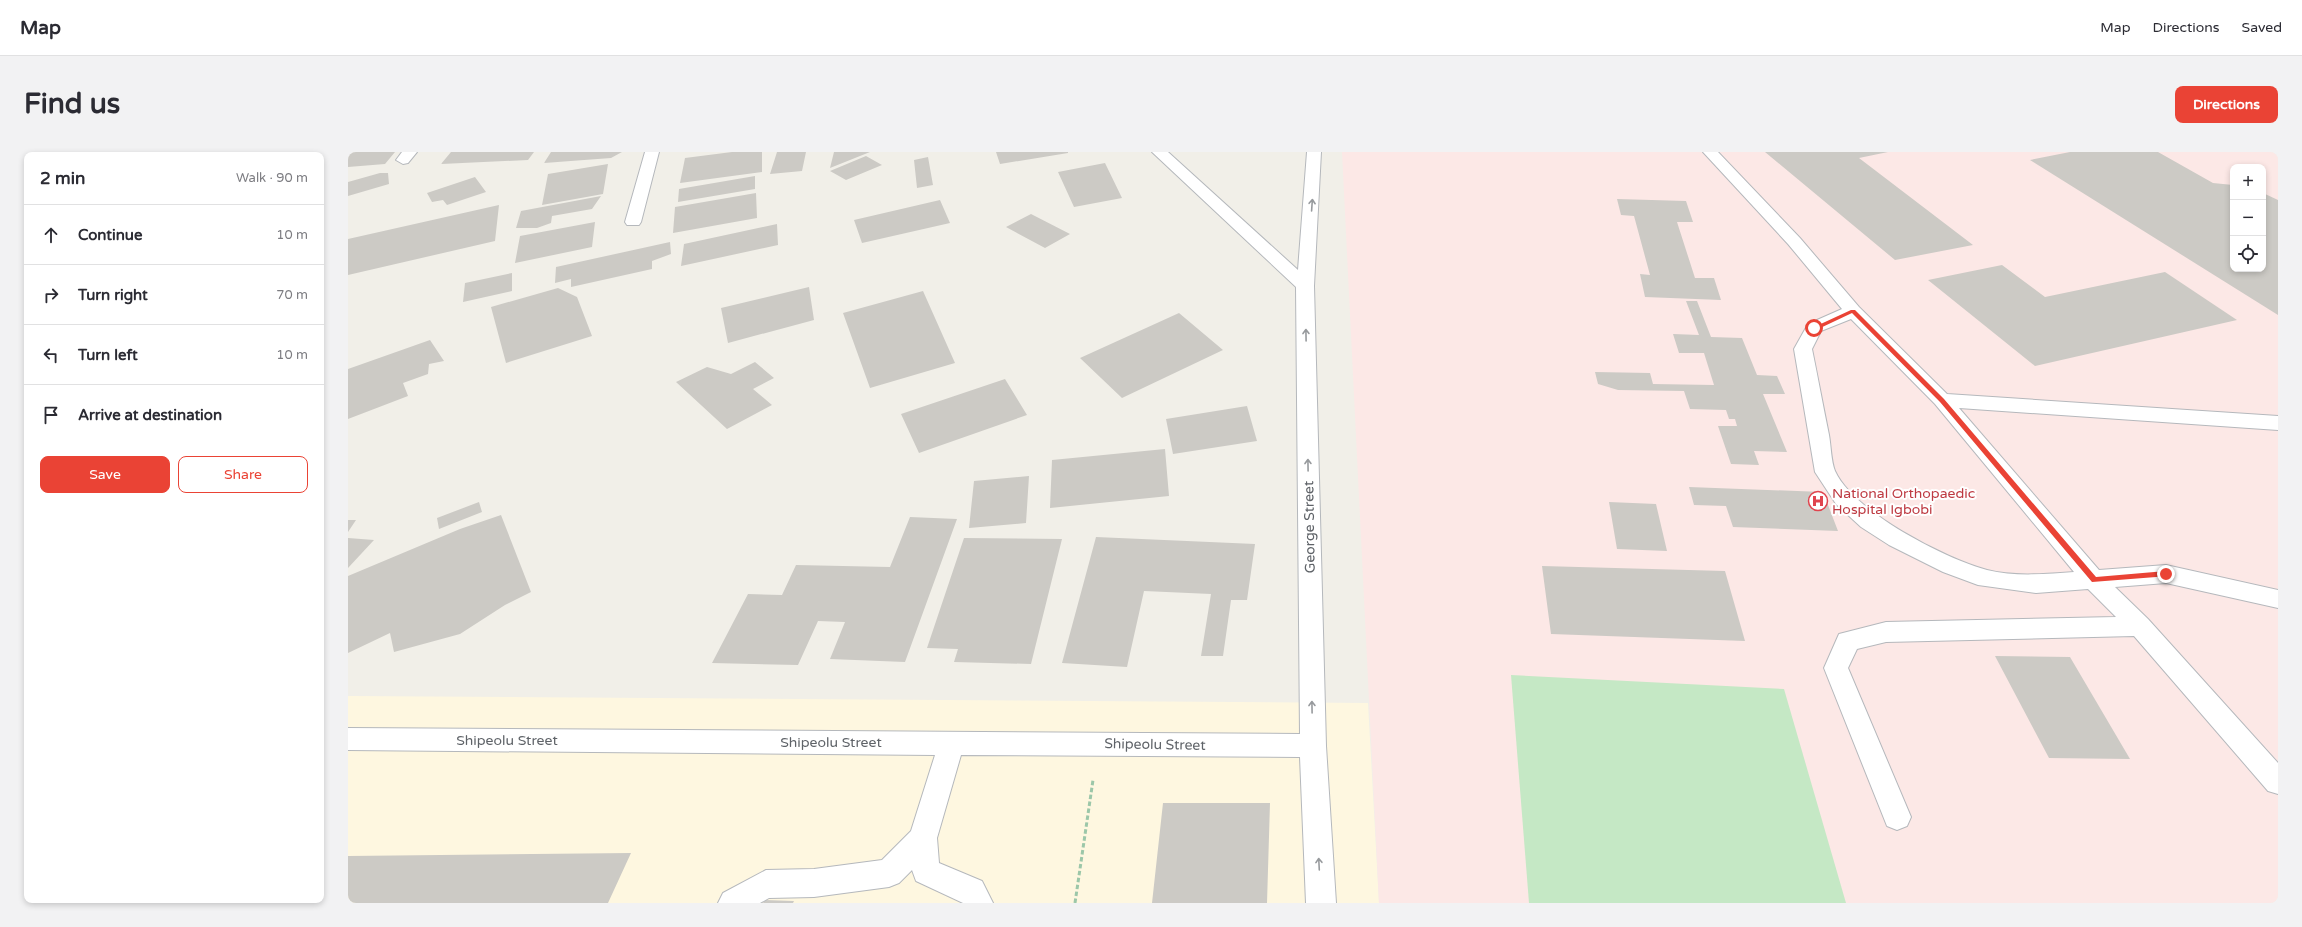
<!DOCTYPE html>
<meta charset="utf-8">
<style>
body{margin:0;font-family:"Varela Round",sans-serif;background:#f2f2f3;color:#2b2b33}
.controls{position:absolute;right:12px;top:12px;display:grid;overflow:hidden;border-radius:8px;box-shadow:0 2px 6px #0003}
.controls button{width:36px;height:36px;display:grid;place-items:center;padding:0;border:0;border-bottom:1px solid #e1e1e2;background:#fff;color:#2b2b33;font:20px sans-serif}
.stop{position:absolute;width:12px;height:12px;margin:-9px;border:3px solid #ea4335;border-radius:50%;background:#fff}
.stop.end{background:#ea4335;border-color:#fff;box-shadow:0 1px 4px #0008}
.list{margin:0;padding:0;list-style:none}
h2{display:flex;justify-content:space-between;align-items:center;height:52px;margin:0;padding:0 16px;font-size:17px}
h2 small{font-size:13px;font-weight:400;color:#7c7c81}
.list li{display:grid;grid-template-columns:26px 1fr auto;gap:12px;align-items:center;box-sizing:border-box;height:60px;padding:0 16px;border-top:1px solid #e1e1e2}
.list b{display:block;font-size:15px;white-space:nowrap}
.list em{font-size:13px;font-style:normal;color:#7c7c81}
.actions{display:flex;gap:8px;padding:12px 16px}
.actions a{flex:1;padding:9px 0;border:1px solid #ea4335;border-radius:8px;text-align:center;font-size:14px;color:#ea4335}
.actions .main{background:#ea4335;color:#fff}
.icon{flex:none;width:22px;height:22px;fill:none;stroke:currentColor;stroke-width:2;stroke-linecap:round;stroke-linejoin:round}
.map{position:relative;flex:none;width:1930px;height:751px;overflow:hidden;border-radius:8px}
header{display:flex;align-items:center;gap:24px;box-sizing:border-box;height:56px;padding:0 20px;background:#fff;border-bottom:1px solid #e1e1e2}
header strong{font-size:19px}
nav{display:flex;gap:22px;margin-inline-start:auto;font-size:14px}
.intro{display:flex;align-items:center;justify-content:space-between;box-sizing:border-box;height:96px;padding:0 24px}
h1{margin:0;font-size:28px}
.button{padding:10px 18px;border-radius:8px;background:#ea4335;color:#fff;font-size:14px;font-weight:700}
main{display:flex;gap:24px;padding:0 24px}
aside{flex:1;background:#fff;border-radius:8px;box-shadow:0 2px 6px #0003}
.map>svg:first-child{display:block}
.commercial{fill:#fef7e0}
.medical{fill:#fce8e6;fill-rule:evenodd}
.green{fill:#c5e8c5}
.building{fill:#cccac5}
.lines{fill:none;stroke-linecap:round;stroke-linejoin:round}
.minor-casing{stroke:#b5b8bc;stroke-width:2}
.path{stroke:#9cc7a9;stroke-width:3;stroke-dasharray:4.5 2.5;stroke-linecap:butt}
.minor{fill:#fff;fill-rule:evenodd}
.oneway{stroke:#979a9d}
.route{fill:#ea4335}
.labels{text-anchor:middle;stroke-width:4;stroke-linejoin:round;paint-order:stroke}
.health-label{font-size:14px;fill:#be3a42;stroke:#fff;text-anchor:start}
.street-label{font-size:14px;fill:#5f6368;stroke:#fff}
</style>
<header>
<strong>Map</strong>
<nav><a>Map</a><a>Directions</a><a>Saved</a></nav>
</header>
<div class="intro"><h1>Find us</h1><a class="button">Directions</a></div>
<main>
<aside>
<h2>2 min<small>Walk · 90 m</small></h2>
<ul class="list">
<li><svg class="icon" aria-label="ahead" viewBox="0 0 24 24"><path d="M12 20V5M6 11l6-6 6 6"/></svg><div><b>Continue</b></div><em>10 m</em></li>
<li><svg class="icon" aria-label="right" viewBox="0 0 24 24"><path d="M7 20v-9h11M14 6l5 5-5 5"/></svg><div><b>Turn right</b></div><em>70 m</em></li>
<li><svg class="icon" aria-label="left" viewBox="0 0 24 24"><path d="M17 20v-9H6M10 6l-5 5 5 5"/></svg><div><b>Turn left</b></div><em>10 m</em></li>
<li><svg class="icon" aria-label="arrive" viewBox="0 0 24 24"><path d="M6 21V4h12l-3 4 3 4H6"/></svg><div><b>Arrive at destination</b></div></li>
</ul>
<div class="actions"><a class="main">Save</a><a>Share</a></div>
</aside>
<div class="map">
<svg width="1930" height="751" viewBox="0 0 1930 751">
<rect width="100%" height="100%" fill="#f1efe8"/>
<path class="commercial" d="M0 544 1020 551 1031 751H0Z"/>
<path class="medical" d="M994 0H1930V751H1031ZM1885 15H1915V117H1885Z"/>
<path class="green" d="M1163 523 1436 537 1498 751H1181Z"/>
<path class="building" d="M0 0H47L37 12 0 15Z
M103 0H186L180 8 93 12Z
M203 0H274L263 6 196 11Z
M384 0H414V20L332 31 337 6Z
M429 0H458L454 19 422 22Z
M486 0H522L482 16Z
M648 0H720V1L652 12Z
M1417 0H1540L1511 6 1625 93 1547 108Z
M1722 0H1810L1865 31 1885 33V117H1915V41L1930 48V163L1682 8Z
M518 4 534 13 498 28 482 19Z
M580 5 585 33 569 36 566 8Z
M757 11 774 46 726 55 710 20Z
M260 12 255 42 194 53 200 22Z
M32 21H40L41 32 0 44V30Z
M407 24V37L330 50 331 37Z
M127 25 138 40 99 53 95 48 84 50 79 41Z
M408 41 409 66 325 81 327 55Z
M253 44 244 57 204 64 203 71 189 76H168L173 59Z
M1269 47 1338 49 1345 70H1329L1347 126H1366L1373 148 1297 145 1292 122 1302 123 1286 64 1273 63Z
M592 48 602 71 514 91 506 68Z
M151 53 147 89 0 123V87Z
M683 62 722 82 697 96 658 75Z
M247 70 244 95 167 111 172 84Z
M429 72 430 93 333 114 336 92Z
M322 90 323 102 304 109V117L223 135V127L207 131 208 115Z
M1654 113 1697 145 1817 120 1889 168 1687 214 1580 128Z
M164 121V139L115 150 117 131Z
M461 135 466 168 380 191 373 156Z
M210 136 229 145 244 184 158 211 143 155Z
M575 139 607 211 522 236 495 161Z
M1338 149H1349L1363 185 1394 186 1409 223 1429 224 1437 242H1415L1439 300 1406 299 1411 313 1383 312 1370 274H1389L1387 267H1381L1378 258 1342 257 1336 239 1270 238 1250 232 1247 220 1302 221 1305 232 1366 233 1356 201H1331L1325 182 1351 183Z
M831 161 875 198 774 246 732 206Z
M82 188 96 209 81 212 80 222 55 231 60 244 0 267V217Z
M407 210 426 226 405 237 424 253 379 277 328 230 359 215 383 222Z
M657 227 679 263 571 301 553 262Z
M899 254 909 289 825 302 818 267Z
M817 297 821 344 702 356 704 308Z
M681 324 678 371 621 376 626 329Z
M1341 335 1475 340 1490 379 1385 375 1378 354 1346 353Z
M131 350 134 360 91 377 89 366Z
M1261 350 1308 352 1319 399 1269 397Z
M153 363 183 440 157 453 112 482 46 500 42 481 0 501V424L112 377Z
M562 365 609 367 557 510 482 507 497 470 470 469 450 513 364 511 400 442 434 443 448 413 542 415Z
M0 368H8L0 380Z
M748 385 907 392 899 448H883L875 504H853L863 442 796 439 779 515 714 511Z
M0 386 26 388 0 416Z
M616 386 714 387 683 512 606 510 610 497 579 496Z
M1194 414 1377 419 1397 489 1203 482Z
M1647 504 1722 505 1782 607 1701 606Z
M815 651H922L919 751H804Z
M283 701 260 751H0V704Z
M417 748 446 749 445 751H415Z"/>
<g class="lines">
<g class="minor-casing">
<path id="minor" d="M54 0H69L60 11 55 12 48 8Z
M297 0H311L293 70 291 73H279L277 70Z
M804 0H820L950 118 959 0H973L966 134 978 594 988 751H958L952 605 613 603 589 686 591 711 634 729 645 751H615L568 729 564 718 551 731 541 735 466 745 421 746 412 751H370L375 741 418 718 466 717 534 708 563 679 587 603 0 598V576L952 582 948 135Z
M1355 0H1370L1452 86 1511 155 1599 242 1930 264V278L1611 256 1751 418 1818 413 1930 438V456L1818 431 1767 435 1800 467 1930 611V642L1920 639 1786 484 1538 490 1509 497 1500 516 1563 665 1559 674 1549 678 1539 674 1476 516 1491 482 1538 470 1768 465 1740 437 1688 441 1630 433 1595 420 1541 393 1513 375 1488 352 1467 320 1446 197 1460 172 1494 157 1440 92ZM1503 167 1587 252 1726 420C1698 422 1667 425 1639 418 1597 407 1505 359 1487 319 1483 309 1483 294 1481 283 1475 254 1470 226 1464 197L1473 179Z"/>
</g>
<path class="path" d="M727 751 745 628"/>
<use href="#minor" class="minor"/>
</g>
<defs><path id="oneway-shaft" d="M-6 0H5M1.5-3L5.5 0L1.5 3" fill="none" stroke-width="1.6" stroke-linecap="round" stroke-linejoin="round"/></defs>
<g class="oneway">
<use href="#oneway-shaft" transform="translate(964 53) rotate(-86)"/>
<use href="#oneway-shaft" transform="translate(958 183) rotate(-91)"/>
<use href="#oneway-shaft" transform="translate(960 313) rotate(-91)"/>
<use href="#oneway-shaft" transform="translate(964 555) rotate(-91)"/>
<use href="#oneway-shaft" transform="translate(971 712) rotate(-93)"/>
</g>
<path class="route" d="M1503 158H1507L1596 247 1748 425 1818 419 1822 422 1821 424 1744 430 1592 250 1504 161 1468 178 1464 176Z"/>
<defs>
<g id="hospital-ring" transform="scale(1)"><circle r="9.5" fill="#fff" stroke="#e0444e" stroke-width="1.5"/><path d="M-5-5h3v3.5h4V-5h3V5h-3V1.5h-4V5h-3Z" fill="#e0444e"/></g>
</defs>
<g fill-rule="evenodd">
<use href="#hospital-ring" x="1470" y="349"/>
</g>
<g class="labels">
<g class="health-label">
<text x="1484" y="346">National Orthopaedic<tspan x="1484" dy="16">Hospital Igbobi</tspan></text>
</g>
<g class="street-label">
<text transform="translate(961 375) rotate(-91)" y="5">George Street</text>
<text x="159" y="593">Shipeolu Street</text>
<text x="483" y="595">Shipeolu Street</text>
<text transform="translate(807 592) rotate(1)" y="5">Shipeolu Street</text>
</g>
</g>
</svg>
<div class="controls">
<button>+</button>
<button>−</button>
<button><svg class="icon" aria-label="locate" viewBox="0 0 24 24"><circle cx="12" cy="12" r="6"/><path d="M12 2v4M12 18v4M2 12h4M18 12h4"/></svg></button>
</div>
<div class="stop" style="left:1466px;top:176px"></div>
<div class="stop end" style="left:1818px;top:422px"></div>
</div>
</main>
